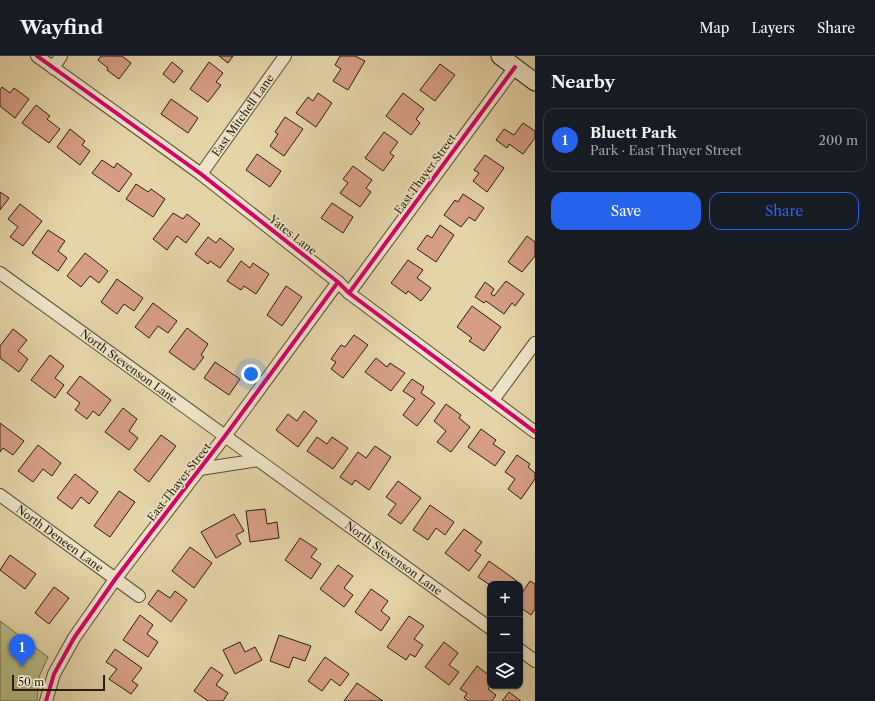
<!DOCTYPE html>
<meta charset="utf-8">
<style>
body{margin:0;font-family:"Libre Caslon Text",serif;background:#242831;color:#f1f3f6}
.controls{position:absolute;right:12px;bottom:12px;display:grid;overflow:hidden;border-radius:8px;box-shadow:0 1px 3px #0004}
.controls button{width:36px;height:36px;display:grid;place-items:center;padding:0;border:0;border-bottom:1px solid #363941;background:#171b24;color:#f1f3f6;font:20px sans-serif}
.scale{position:absolute;left:12px;bottom:10px;width:93px;box-sizing:border-box;padding-left:4px;border:2px solid #2a1e0e;border-top:0;font-size:11px;line-height:14px;white-space:nowrap;color:#2a1e0e;-webkit-text-stroke:3px #ede4c7;paint-order:stroke}
.you{position:absolute;left:251px;top:318px;width:14px;height:14px;margin:-10px;border:3px solid #fff;border-radius:50%;background:#1a73e8;box-shadow:0 0 0 6px #1a73e833}
.badge{display:grid;place-items:center;width:26px;height:26px;border-radius:50%;background:#2563eb;color:#fff;font-size:13px;font-weight:700}
.pin{position:absolute;translate:-50% -33px;filter:drop-shadow(0 1px 2px #0008)}
.pin::after{content:'';position:absolute;top:21px;width:14px;height:12px;background:inherit;clip-path:polygon(0 0,100% 0,50% 100%)}
.list{margin:0;padding:0;list-style:none}
h2{display:flex;justify-content:space-between;align-items:center;height:52px;margin:0;padding:0 16px;font-size:17px}
h2 small{font-size:13px;font-weight:400;color:#9ea1a6}
.list li{display:grid;grid-template-columns:26px 1fr auto;gap:12px;align-items:center;box-sizing:border-box;height:64px;margin:0 8px 8px;padding:0 8px;border:1px solid #363941;border-radius:12px}
.list b{display:block;font-size:15px;white-space:nowrap}
.list p{margin:0;font-size:13px;white-space:nowrap;color:#9ea1a6}
.list em{font-size:13px;font-style:normal;color:#9ea1a6}
.actions{display:flex;gap:8px;padding:12px 16px}
.actions a{flex:1;padding:9px 0;border:1px solid #2563eb;border-radius:12px;text-align:center;font-size:14px;color:#2563eb}
.actions .main{background:#2563eb;color:#fff}
.icon{flex:none;width:22px;height:22px;fill:none;stroke:currentColor;stroke-width:2;stroke-linecap:round;stroke-linejoin:round}
.map{position:relative;flex:none;width:535px;height:645px;overflow:hidden}
header{display:flex;align-items:center;gap:24px;box-sizing:border-box;height:56px;padding:0 20px;background:#171b24;border-bottom:1px solid #363941}
header strong{font-size:19px}
nav{display:flex;gap:22px;margin-inline-start:auto;font-size:14px}
main{display:flex}
aside{flex:1;background:#171b24}
.map>svg:first-child{display:block}
.green{fill:#b6bd86;stroke:#706e4a}
.building{fill:#d69e87;stroke:#2a1e0e}
.lines{fill:none;stroke-linecap:round;stroke-linejoin:round}
.street-casing{stroke:#584c35;stroke-width:14}
.secondary-casing{stroke:#2a1e0e;stroke-width:19}
.street{stroke:#ede4c7;stroke-width:12}
.secondary{stroke:#ede4c7;stroke-width:17}
.cycleway-casing{stroke:#ede4c7;stroke-width:6}
.cycleway{stroke:#d6006c;stroke-width:4}
.labels{text-anchor:middle;stroke-width:3;stroke-linejoin:round;paint-order:stroke}
.street-label{font-size:11px;fill:#2a1e0e;stroke:#ede4c7}
</style>
<header>
<strong>Wayfind</strong>
<nav><a>Map</a><a>Layers</a><a>Share</a></nav>
</header>
<main>
<div class="map">
<svg width="535" height="645" viewBox="0 0 535 645">
<rect width="100%" height="100%" fill="#e4d5a9"/>
<filter id="stains"><feTurbulence type="fractalNoise" baseFrequency=".005" numOctaves="4"/><feColorMatrix values="0 0 0 0 .2 0 0 0 0 .09 0 0 0 0 .02 0 0 0 .5 -.17"/></filter>
<radialGradient id="worn" r=".72"><stop offset=".6" stop-color="#630" stop-opacity="0"/><stop offset="1" stop-color="#630" stop-opacity=".3"/></radialGradient>
<path class="green" d="M0 565 48 601 39 621 37 645H0Z"/>
<path class="building" d="M101 0H122L131 7 119 23 107 14 108 12 98 4Z
M219 0H233L228 7Z
M340 0H355L365 5 348 34 333 25 341 13 335 9Z
M172 6 183 15 174 27 163 18Z
M209 6 223 17 216 26 221 29 208 46 190 33Z
M440 8 455 19 435 45 420 34Z
M2 31 10 37 14 32 29 43 15 62 0 50V34Z
M318 37 332 47 316 71 296 57 308 41 313 45Z
M403 37 424 53 416 63 420 67 411 79 386 60Z
M171 43 198 62 188 77 161 58Z
M36 49 50 60 47 63 60 73 49 87 22 67Z
M285 61 303 73 284 100 270 90 278 78 275 76Z
M523 67 535 75V82L523 98 509 88 507 92 496 84 504 73 514 79Z
M70 73 85 85 82 89 90 95 80 109 57 91Z
M384 76 398 86 390 97 394 100 383 115 365 102Z
M257 98 281 115 270 131 246 114Z
M485 99 504 112 487 136 473 125 479 117 474 114Z
M102 104 114 112 117 107 132 118 119 136 92 117Z
M353 110 372 124 366 132 371 136 360 151 340 137 348 127 343 123Z
M136 128 148 136 151 133 165 143 153 161 126 143Z
M0 136 9 142 0 154Z
M463 138 484 152 475 165 469 161 461 171 444 159 455 144 458 146Z
M332 147 353 161 343 177 321 162Z
M20 148 42 165 23 190 10 181 18 171 8 163Z
M173 157 183 163 187 158 200 168 186 187 177 180 167 194 153 183Z
M440 169 454 179 436 206 417 193 427 179 432 182Z
M48 174 65 185 58 195 67 202 58 215 32 197Z
M527 180 535 186V200L522 216 508 206Z
M208 181 216 187 220 182 234 193 220 212 210 205 208 208 195 198Z
M85 197 108 215 99 227 90 220 81 231 67 220Z
M408 204 423 214 417 222 431 232 421 245 408 235 406 238 391 227Z
M241 205 250 212 253 207 269 218 256 238 244 230 241 234 227 225Z
M117 223 143 242 134 255 124 248 117 258 101 246Z
M506 225 524 238 515 250 512 247 504 258 486 245 484 247 475 241 485 226 494 233 491 238 494 240Z
M286 230 302 241 282 270 267 259Z
M153 247 177 265 168 277 158 270 149 282 135 271Z
M472 250 501 271 484 295 469 285 472 282 457 271Z
M187 272 208 288 201 299 204 301 194 314 169 296Z
M13 273 27 284 18 295 28 303 19 316 0 302V290Z
M354 279 368 289 343 322 331 313 336 306 331 303 341 289 345 291Z
M50 299 64 310 55 322 64 329 55 342 31 324Z
M376 302 387 311 390 307 405 317 391 335 365 316Z
M215 306 240 323 229 339 204 322Z
M80 320 111 344 99 360 93 355 87 363 75 354 80 347 67 337Z
M412 323 424 331 421 337 435 347 417 370 403 359 415 343 403 335Z
M446 348 461 359 459 362 470 371 451 396 437 386 446 375 434 365Z
M123 352 137 363 129 375 138 382 129 394 105 376Z
M304 355 317 365 298 391 276 374 288 358 297 365Z
M0 367 24 385 13 399 3 392 0 396Z
M481 373 496 384 493 388 505 396 495 410 468 391Z
M161 379 176 390 149 426 134 414Z
M317 381 327 388 332 381 348 392 333 413 307 395Z
M38 389 61 407 52 420 43 413 33 426 18 415Z
M375 390 391 401 369 434 355 424 352 429 340 421 358 396 366 402Z
M517 399 530 408 528 411 535 417V423L521 443 508 433 515 423 505 416Z
M75 418 98 436 89 448 81 441 72 453 57 442Z
M398 425 421 442 401 468 388 459 396 448 386 441Z
M119 435 135 446 110 481 94 470Z
M430 449 454 466 445 479 436 472 428 484 413 474Z
M265 453 267 468 277 466 279 482 250 486 246 455Z
M234 458 244 475 236 479 241 488 216 502 201 476Z
M464 473 482 486 475 495 481 499 469 515 445 497Z
M300 482 317 493 311 501 321 508 311 523 285 504Z
M190 491 212 507 194 532 172 515Z
M10 499 36 518 25 533 0 514Z
M489 505 517 525 515 528 490 529 478 521Z
M338 509 353 520 344 532 353 539 344 551 320 533Z
M530 525 535 528V553L531 559 520 551V540Z
M54 531 69 542 49 568 35 557Z
M371 533 388 545 381 555 390 562 381 575 355 556Z
M158 534 170 542 175 535 187 544 171 566 148 548Z
M140 559 153 569 147 578 158 586 148 601 123 584Z
M409 560 424 570 414 583 423 589 415 601 410 598 406 604 387 591Z
M279 579 311 590 305 605 293 601 289 612 270 605Z
M240 586 245 596 255 591 262 604 235 618 223 594Z
M444 586 458 597 449 609 459 616 449 629 425 611Z
M115 593 142 612 132 625 138 629 131 638 109 623 117 613 106 606Z
M325 601 349 618 340 630 331 623 322 635 308 625Z
M477 610 490 620V630L488 633 496 639 492 645H468L464 642 467 637 460 633Z
M211 611 223 619 216 629 228 637 223 645H208L194 635Z
M357 627 383 645H344Z
M509 636 521 645H502Z"/>
<g class="lines">
<g class="street-casing">
<g id="street">
<path d="M37 0 201 118 338 226 349 237 535 376"/>
<path d="M53 12 61 0"/>
<path id="s1" d="M201 118 285 0"/>
<path id="s2" d="M0 217 490 572"/>
<path d="M349 237 515 11"/>
<path d="M493 344 535 287"/>
<path d="M200 413 258 404"/>
<path id="s3" d="M0 439 139 540"/>
<path d="M520 594 535 605"/>
<path d="M46 645 54 618 74 582 116 522 225 380 338 226"/>
</g>
</g>
<g class="secondary-casing">
<path id="secondary" d="M500 0 535 26"/>
</g>
<use href="#street" class="street"/>
<use href="#secondary" class="secondary"/>
<g class="cycleway-casing">
<path id="cycleway" d="M37 0 201 118 338 226 349 237 535 376
M349 237 515 11
M46 645 54 618 74 582 116 522 225 380 338 226"/>
</g>
<use href="#cycleway" class="cycleway"/>
</g>
<g class="labels">
<g class="street-label">
<text dy="4" stroke="none"><textPath href="#s1" startOffset="72">East Mitchell Lane</textPath></text>
<text transform="translate(425 118) rotate(-54)" y="4">East Thayer Street</text>
<text transform="translate(293 179) rotate(38)" y="4">Yates Lane</text>
<text dy="4" stroke="none"><textPath href="#s2" startOffset="159">North Stevenson Lane</textPath></text>
<text transform="translate(179 426) rotate(-52)" y="4">East Thayer Street</text>
<text dy="4" stroke="none"><textPath href="#s3" startOffset="74">North Deneen Lane</textPath></text>
<text dy="4" stroke="none"><textPath href="#s2" startOffset="486">North Stevenson Lane</textPath></text>
</g>
</g>
<rect width="100%" height="100%" filter="url(#stains)"/>
<rect width="100%" height="100%" fill="url(#worn)"/>
</svg>
<div class="controls">
<button>+</button>
<button>−</button>
<button><svg class="icon" aria-label="layers" viewBox="0 0 24 24"><path d="M12 4l9 5-9 5-9-5zM3 14l9 5 9-5"/></svg></button>
</div>
<div class="scale">50 m</div>
<div class="you"></div>
<div class="pin badge" style="left:22px;top:611px">1</div>
</div>
<aside>
<h2>Nearby<small></small></h2>
<ul class="list">
<li><span class="badge">1</span><div><b>Bluett Park</b><p>Park · East Thayer Street</p></div><em>200 m</em></li>
</ul>
<div class="actions"><a class="main">Save</a><a>Share</a></div>
</aside>
</main>
